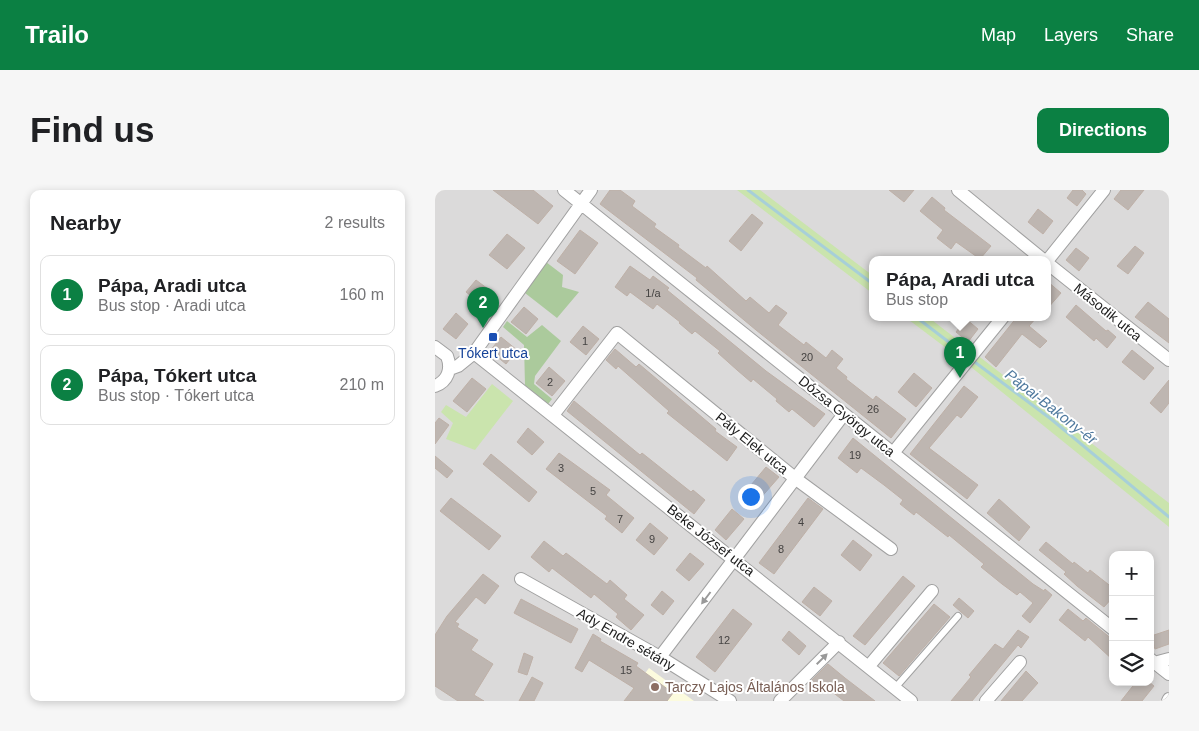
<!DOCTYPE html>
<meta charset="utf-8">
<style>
body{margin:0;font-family:Helvetica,sans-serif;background:#f6f6f6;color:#202124}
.controls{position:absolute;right:15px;bottom:15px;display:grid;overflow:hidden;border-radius:10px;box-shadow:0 2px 8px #0003}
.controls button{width:45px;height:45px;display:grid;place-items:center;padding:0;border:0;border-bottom:1px solid #e0e0e0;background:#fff;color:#202124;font:25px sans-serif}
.you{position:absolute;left:315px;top:306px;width:18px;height:18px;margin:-12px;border:4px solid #fff;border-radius:50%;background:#1a73e8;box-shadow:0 0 0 8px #1a73e833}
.badge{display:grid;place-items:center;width:32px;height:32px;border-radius:50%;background:#0b8043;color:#fff;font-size:16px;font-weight:700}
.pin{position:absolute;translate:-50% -41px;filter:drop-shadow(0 1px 2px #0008)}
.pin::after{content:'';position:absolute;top:26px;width:18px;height:15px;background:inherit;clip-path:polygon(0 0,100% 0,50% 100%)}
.popup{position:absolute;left:434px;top:66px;width:182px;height:65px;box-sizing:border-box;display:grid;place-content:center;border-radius:10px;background:#fff;filter:drop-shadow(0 1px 4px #0005);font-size:16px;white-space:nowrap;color:#757577}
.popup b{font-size:19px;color:#202124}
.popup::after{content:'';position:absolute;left:50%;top:100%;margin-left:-10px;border:10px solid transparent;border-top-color:#fff}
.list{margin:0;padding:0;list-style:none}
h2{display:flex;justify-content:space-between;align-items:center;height:65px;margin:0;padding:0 20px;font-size:21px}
h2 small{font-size:16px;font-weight:400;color:#757577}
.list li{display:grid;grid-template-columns:32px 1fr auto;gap:15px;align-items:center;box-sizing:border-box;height:80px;margin:0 10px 10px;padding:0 10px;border:1px solid #e0e0e0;border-radius:10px}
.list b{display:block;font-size:19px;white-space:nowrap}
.list p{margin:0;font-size:16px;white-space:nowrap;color:#757577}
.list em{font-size:16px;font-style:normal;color:#757577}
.icon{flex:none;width:28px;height:28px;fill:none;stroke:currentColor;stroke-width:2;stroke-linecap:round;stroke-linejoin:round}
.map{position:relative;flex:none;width:734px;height:511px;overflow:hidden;border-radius:10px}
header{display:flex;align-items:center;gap:30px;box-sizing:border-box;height:70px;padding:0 25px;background:#0b8043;color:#fff}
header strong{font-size:24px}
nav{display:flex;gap:28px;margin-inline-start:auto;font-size:18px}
.intro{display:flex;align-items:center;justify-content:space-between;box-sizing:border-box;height:120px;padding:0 30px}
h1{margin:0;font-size:35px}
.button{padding:12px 22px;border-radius:10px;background:#0b8043;color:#fff;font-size:18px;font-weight:700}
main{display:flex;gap:30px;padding:0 30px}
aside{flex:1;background:#fff;border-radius:10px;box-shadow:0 2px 8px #0003}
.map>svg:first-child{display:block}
.residential{fill:#dbdada;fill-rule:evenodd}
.education{fill:#fcfbde}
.grass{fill:#cae4ad}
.forest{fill:#abca9c}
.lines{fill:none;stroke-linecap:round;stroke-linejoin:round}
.stream{stroke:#a7cfd8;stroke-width:3}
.building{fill:#beb6b1;stroke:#beb0a7}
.service-casing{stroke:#a1a1a1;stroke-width:8}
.minor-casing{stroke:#a1a1a1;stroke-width:14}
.service{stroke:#fff;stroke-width:6}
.minor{stroke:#fff;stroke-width:12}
.oneway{fill:#999}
.transit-dot{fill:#1a4fb4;stroke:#fff;stroke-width:2}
.education-dot{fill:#8d6e63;stroke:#fff;stroke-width:2}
.labels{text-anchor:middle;stroke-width:4;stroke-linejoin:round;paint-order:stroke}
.number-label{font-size:11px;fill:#454342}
.street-label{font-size:14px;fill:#1d1d1d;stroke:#fff}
.transit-label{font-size:14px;fill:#164399;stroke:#fff}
.education-label{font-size:14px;fill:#785e54;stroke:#fff;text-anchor:start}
.water-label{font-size:15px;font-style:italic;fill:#4f799e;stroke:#fff}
</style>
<header>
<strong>Trailo</strong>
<nav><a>Map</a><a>Layers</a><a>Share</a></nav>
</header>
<div class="intro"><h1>Find us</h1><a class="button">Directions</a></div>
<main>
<aside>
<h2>Nearby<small>2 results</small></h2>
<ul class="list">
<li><span class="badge">1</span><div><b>Pápa, Aradi utca</b><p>Bus stop · Aradi utca</p></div><em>160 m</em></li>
<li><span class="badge">2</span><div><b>Pápa, Tókert utca</b><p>Bus stop · Tókert utca</p></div><em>210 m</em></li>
</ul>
</aside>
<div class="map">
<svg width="734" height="511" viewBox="0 0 734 511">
<rect width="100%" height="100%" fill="#edeae4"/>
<path class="residential" d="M0 0H734V511H0ZM438 69H612V127H438ZM678 365H715V492H678Z"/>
<path class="education" d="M214 478 259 511H189Z"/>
<path class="grass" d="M302 0H325L437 85V103Z
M470 127H493L734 313V337L531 173Z
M57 194 78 211 40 260 11 249 18 233 6 222 11 215 31 227Z"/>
<path class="forest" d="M111 72 128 85 127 97 144 102 122 128 90 103Z
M72 131 92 147 107 135 126 151 100 186 99 194 117 209 113 214 90 195 89 155 68 137Z"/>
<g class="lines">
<path class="stream" d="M313 0 438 94
M481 127 532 166
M537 170 616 229 734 327"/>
</g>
<path class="building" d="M58 0H98L118 16 103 34Z
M175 0H185L200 11 197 16 221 34 219 37 244 55 243 57 271 78 272 76 311 111 315 107 334 123 341 115 352 123 343 135 369 155 371 152 391 168 397 160 408 169 401 178 412 187 411 189 438 210 441 206 471 229 456 248 321 140 261 90 262 88 165 14Z
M454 0H479L469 12Z
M638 0H647L651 4 642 16 632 8Z
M686 0H709L693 20 679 9Z
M497 7 510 18 509 20 556 56 545 69 521 52 516 59 502 48 508 40 485 21Z
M603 19 618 31 608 44 593 32Z
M317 24 328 33 306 61 294 51Z
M145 40 163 53 140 84 122 71Z
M72 44 90 58 72 79 54 65Z
M700 56 709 63 693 84 682 76Z
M641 58 654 68 644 81 631 70Z
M195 76 215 90 218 86 234 98 232 100 331 181 390 224 379 237 357 219 354 222 341 211 342 209 318 189 316 192 302 180 283 163 285 161 260 141 257 144 244 133 245 132 222 114 218 119 195 102 192 106 180 97Z
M41 90 57 102 46 114 31 102Z
M612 91 626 103 612 119Z
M713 112 734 129V153L700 127Z
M641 115 671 141 673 140 681 147 672 158 661 148 659 151 631 127Z
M89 117 103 129 91 144 76 132Z
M21 123 33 134 21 149 8 139Z
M582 127H602L594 136 612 151 605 158 587 144 561 177 550 167Z
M531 129 543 139 533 152 521 142Z
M148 136 164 149 151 165 135 152Z
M66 147 82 160 71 174 55 161Z
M180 159 201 177 204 174 281 239 280 241 302 257 292 271 232 223 234 221 183 176 181 179 171 170Z
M697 160 719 178 709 190 687 172Z
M114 177 130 191 117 206 101 193Z
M479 183 497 198 481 217 463 202Z
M37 188 51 199 32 222 18 211Z
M734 190V213L726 223 715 213Z
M529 196 543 207 526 228 522 225 494 258 543 295 532 309 475 264Z
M139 211 205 265 207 263 256 302 258 300 270 310 259 324 132 221Z
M4 228 14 235 0 254V233Z
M93 238 109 252 97 265 82 252Z
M418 248 598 394 609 401 610 399 617 405 595 433 587 426 598 413 585 402 582 405 567 394 546 377 549 374 514 345 513 347 481 322 479 325 465 314 468 310 449 295 426 278 422 283 403 268Z
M124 263 175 300 171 305 199 328 187 343 170 329 172 326 111 279Z
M56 264 102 302 94 312 48 274Z
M0 266 18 281 12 288 0 278Z
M331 277 344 287 323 311 311 301Z
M16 308 66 346 54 360 5 321Z
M373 308 388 319 339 384 324 373Z
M564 309 595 337 584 351 552 323Z
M297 319 309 329 291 350 280 340Z
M215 333 233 348 219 365 201 350Z
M418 350 437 365 425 381 406 365Z
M109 351 128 366 131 363 172 394 175 390 192 405 189 409 209 425 196 440 181 427 183 424 159 404 156 408 117 378 114 382 96 367Z
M611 352 638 374 639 372 653 383 655 380 678 398V407L669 417 642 396 629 384 631 382 604 360Z
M255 363 269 374 254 391 241 380Z
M48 384 64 396 50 414 41 407 20 432 24 434 22 437 43 450 36 460 58 474 39 505 49 511H23L0 496V445L12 426Z
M468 386 480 396 430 455 418 446Z
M379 397 397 411 385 426 367 412Z
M227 401 239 411 228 425 216 415Z
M524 408 539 421 533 428 518 415Z
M86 409 143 439 136 453 79 423Z
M499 414 515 427 464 486 448 473Z
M298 419 317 434 280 482 261 467Z
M633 419 648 431 651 428 678 450V470L653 447 650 451 624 430Z
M583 440 594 447 586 458 583 455 537 511H516L536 487 534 485 560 454 568 459Z
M734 440V454L720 459 716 446Z
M354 441 371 456 364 465 347 450Z
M158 444 166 449 165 451 203 473 201 476 238 503 232 511H189L199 498 154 470 147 482 140 478Z
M89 463 98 467 92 485 83 482Z
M393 474 410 488 440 511H409L392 498 390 501 377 490Z
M591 481 603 493 587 511H566Z
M97 487 108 493 99 511H84Z
M701 492H714L719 496 707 511H686Z"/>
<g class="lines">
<g class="service-casing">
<path id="service" d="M460 498 523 426"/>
</g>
<g class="minor-casing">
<path id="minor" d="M129 0 678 439
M523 0 607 69
M612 71 669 0
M612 73 734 170
M0 157 12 166C17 179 13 191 0 196
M39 163 476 511
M15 179 23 176 39 163 156 0
M118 225 182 143 361 289 456 359
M458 263 568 127
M86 389 225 467 295 511
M225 467 409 224
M715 469 734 484
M719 473 734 469
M434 476 497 401
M345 511 404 452
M551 511 585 472
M733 511 734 509"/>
</g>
<use href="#service" class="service"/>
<use href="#minor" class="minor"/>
</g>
<defs><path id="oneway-solid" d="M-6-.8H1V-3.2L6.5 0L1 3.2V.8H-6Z" transform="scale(1.25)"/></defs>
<g class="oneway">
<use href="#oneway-solid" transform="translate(271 408) rotate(127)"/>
<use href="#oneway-solid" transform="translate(387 469) rotate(-45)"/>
</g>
<rect class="transit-dot" x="53" y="142" width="10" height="10" rx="2.5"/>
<circle class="education-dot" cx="220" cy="497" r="5"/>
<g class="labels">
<g class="number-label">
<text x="218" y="107">1/a</text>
<text x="150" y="155">1</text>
<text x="372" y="171">20</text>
<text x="115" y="196">2</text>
<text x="438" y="223">26</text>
<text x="420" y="269">19</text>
<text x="126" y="282">3</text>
<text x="158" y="305">5</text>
<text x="185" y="333">7</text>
<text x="366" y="336">4</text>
<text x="217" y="353">9</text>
<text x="346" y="363">8</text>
<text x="289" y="454">12</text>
<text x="191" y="484">15</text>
</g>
<g class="street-label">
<text transform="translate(673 122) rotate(39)" y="5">Második utca</text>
<text transform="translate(412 226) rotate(39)" y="5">Dózsa György utca</text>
<text transform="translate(317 253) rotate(39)" y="5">Pály Elek utca</text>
<text transform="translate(276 350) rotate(38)" y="5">Beke József utca</text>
<text transform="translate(191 449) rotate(30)" y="5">Ady Endre sétány</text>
</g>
<g class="transit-label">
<text x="58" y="168">Tókert utca</text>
</g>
<g class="education-label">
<text x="230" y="502">Tarczy Lajos Általános Iskola</text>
</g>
<g class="water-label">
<text transform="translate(616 217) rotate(38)" y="5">Pápai-Bakony-ér</text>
</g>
</g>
</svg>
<div class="controls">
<button>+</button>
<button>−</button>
<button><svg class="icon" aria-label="layers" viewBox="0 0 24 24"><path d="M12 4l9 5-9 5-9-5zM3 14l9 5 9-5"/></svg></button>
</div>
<div class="you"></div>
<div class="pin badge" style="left:525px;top:188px">1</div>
<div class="popup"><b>Pápa, Aradi utca</b>Bus stop</div>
<div class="pin badge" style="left:48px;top:138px">2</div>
</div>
</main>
